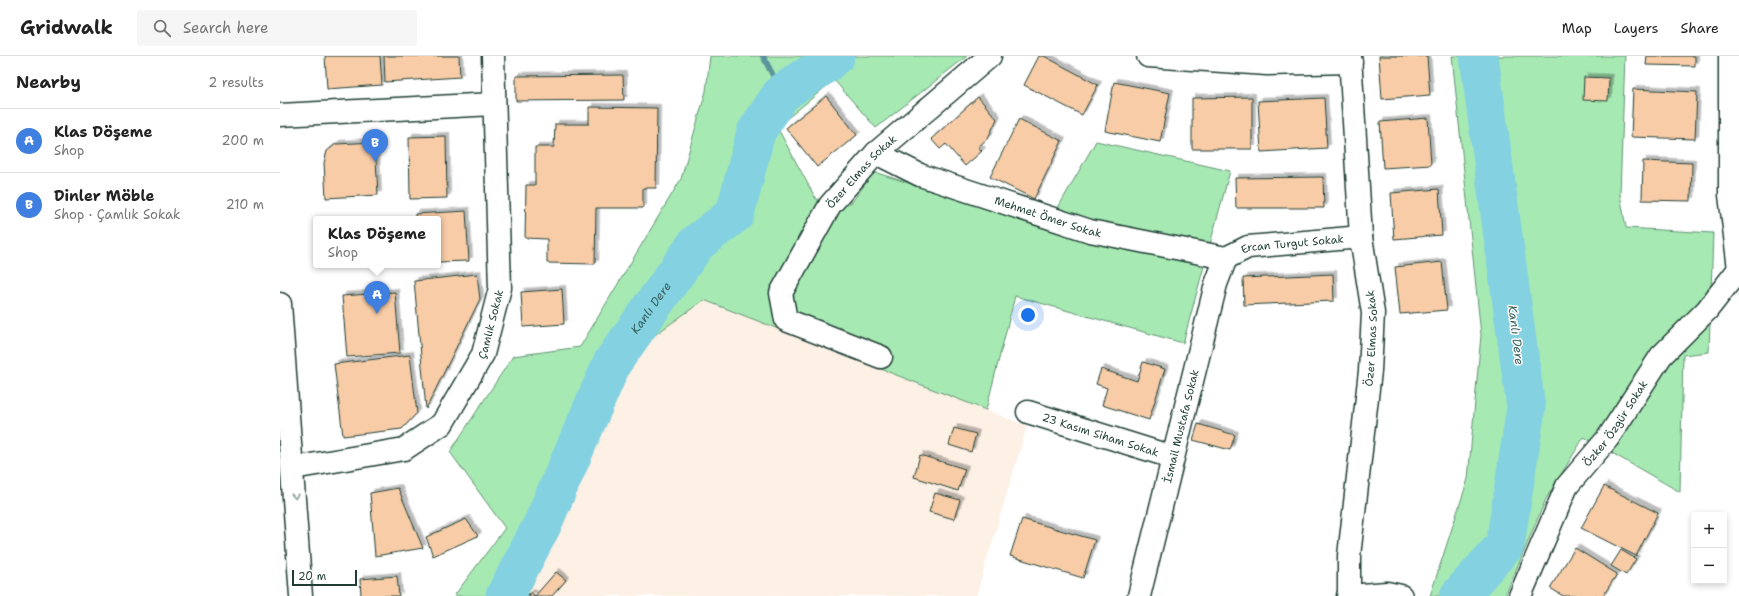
<!DOCTYPE html>
<meta charset="utf-8">
<style>
body{margin:0;font-family:"Shantell Sans",sans-serif;background:#f6f6f6;color:#222}
.controls{position:absolute;right:12px;bottom:12px;display:grid;overflow:hidden;border-radius:4px;box-shadow:0 2px 6px #0003}
.controls button{width:36px;height:36px;display:grid;place-items:center;padding:0;border:0;border-bottom:1px solid #e0e0e0;background:#fff;color:#222;font:20px sans-serif}
.scale{position:absolute;left:12px;bottom:10px;width:65px;box-sizing:border-box;padding-left:4px;border:2px solid #1f3d34;border-top:0;font-size:11px;line-height:14px;white-space:nowrap;color:#1f3d34;-webkit-text-stroke:3px #fff;paint-order:stroke}
.you{position:absolute;left:748px;top:259px;width:14px;height:14px;margin:-10px;border:3px solid #fff;border-radius:50%;background:#1a73e8;box-shadow:0 0 0 6px #1a73e833}
.badge{display:grid;place-items:center;width:26px;height:26px;border-radius:50%;background:#0b8043;color:#fff;font-size:13px;font-weight:700}
.pin{position:absolute;translate:-50% -33px;filter:drop-shadow(0 1px 2px #0008)}
.pin::after{content:'';position:absolute;top:21px;width:14px;height:12px;background:inherit;clip-path:polygon(0 0,100% 0,50% 100%)}
.popup{position:absolute;left:33px;top:160px;width:128px;height:52px;box-sizing:border-box;display:grid;place-content:center;border-radius:4px;background:#fff;filter:drop-shadow(0 1px 3px #0005);font-size:13px;white-space:nowrap;color:#767676}
.popup b{font-size:15px;color:#222}
.popup::after{content:'';position:absolute;left:50%;top:100%;margin-left:-8px;border:8px solid transparent;border-top-color:#fff}
.list{margin:0;padding:0;list-style:none}
h2{display:flex;justify-content:space-between;align-items:center;height:52px;margin:0;padding:0 16px;font-size:17px}
h2 small{font-size:13px;font-weight:400;color:#767676}
.list li{display:grid;grid-template-columns:26px 1fr auto;gap:12px;align-items:center;box-sizing:border-box;height:64px;padding:0 16px;border-top:1px solid #e0e0e0}
.list b{display:block;font-size:15px;white-space:nowrap}
.list p{margin:0;font-size:13px;white-space:nowrap;color:#767676}
.list em{font-size:13px;font-style:normal;color:#767676}
.icon{flex:none;width:22px;height:22px;fill:none;stroke:currentColor;stroke-width:2;stroke-linecap:round;stroke-linejoin:round}
.map{position:relative;flex:none;width:1459px;height:540px;overflow:hidden}
header{display:flex;align-items:center;gap:24px;box-sizing:border-box;height:56px;padding:0 20px;background:#fff;border-bottom:1px solid #e0e0e0}
header strong{font-size:19px}
nav{display:flex;gap:22px;margin-inline-start:auto;font-size:14px}
.search{width:280px;height:36px;background:#f6f6f6;display:flex;align-items:center;gap:10px;box-sizing:border-box;padding:0 14px;border-radius:4px;color:#767676;font-size:15px}
main{display:flex}
aside{flex:1;background:#fff}
.map>svg:first-child{display:block}
.built{fill:#fdf0e4}
.green{fill:#a7e9b3;stroke:#639374}
.lines{fill:none;stroke-linecap:round;stroke-linejoin:round}
.stream{stroke:#5b969c;stroke-width:6}
.river{stroke:#83d1e1;stroke-width:39}
.building{fill:#f7cca6;stroke:#1f3d34;filter:url(#shadow)}
.minor-casing{stroke:#1f3d34;stroke-width:25}
.major-casing{stroke:#1f3d34;stroke-width:25}
.minor{stroke:#fff;stroke-width:22}
.major{stroke:#fff;stroke-width:22}
.oneway{stroke:#8f9e9a}
.labels{text-anchor:middle;stroke-width:3;stroke-linejoin:round;paint-order:stroke}
.street-label{font-size:11px;fill:#1f3d34;stroke:#fff}
.water-label{font-size:12px;font-style:italic;fill:#38625f;stroke:#fff}
</style>
<header>
<strong>Gridwalk</strong>
<div class="search"><svg class="icon" aria-label="search" viewBox="0 0 24 24"><circle cx="10" cy="10" r="6"/><path d="M15 15l6 6"/></svg>Search here</div>
<nav><a>Map</a><a>Layers</a><a>Share</a></nav>
</header>
<main>
<aside>
<h2>Nearby<small>2 results</small></h2>
<ul class="list">
<li><span class="badge" style="background:#3f7fe0">A</span><div><b>Klas Döşeme</b><p>Shop</p></div><em>200 m</em></li>
<li><span class="badge" style="background:#3f7fe0">B</span><div><b>Dinler Möble</b><p>Shop · Çamlık Sokak</p></div><em>210 m</em></li>
</ul>
</aside>
<div class="map">
<svg width="1459" height="540" viewBox="0 0 1459 540">
<defs>
<filter id="shadow"><feDropShadow dx="3.5" dy="-3.5" stdDeviation="0" flood-color="#0004"/></filter>
</defs>
<rect width="100%" height="100%" fill="#fff"/>
<filter id="ink" filterUnits="userSpaceOnUse"><feTurbulence type="fractalNoise" baseFrequency=".025" numOctaves="2"/><feDisplacementMap in="SourceGraphic" scale="8" xChannelSelector="R" yChannelSelector="G"/><feConvolveMatrix kernelMatrix="1 2 1 2 8 2 1 2 1" color-interpolation-filters="sRGB"/></filter>
<g filter="url(#ink)">
<path class="built" d="M424 244 747 370 696 540H243L348 298Z"/>
<path class="green" d="M430 0H687L596 72 554 24 497 71 536 143 571 147 594 116 767 171 816 85 950 115 903 287 735 240 706 354 424 244 348 298 243 540H174L225 472 170 396 233 300 300 291 401 123 426 35Z
M1172 0H1345L1340 138 1346 172 1433 177 1429 296 1403 299 1400 436 1304 381 1266 443 1225 540H1150L1188 423 1201 279Z"/>
<g class="lines">
<path class="stream" d="M483 0 502 37"/>
<g class="river">
<path id="s1" d="M225 540 262 469 332 307 417 187 455 158 476 76 502 37 543 10 555 0"/>
<path d="M1179 540 1225 489 1246 352 1199 0"/>
</g>
</g>
<path class="building" d="M45 0H100L102 29 47 33Z
M104 0H179L180 21 105 26Z
M759 0H764L818 29 802 59 744 29Z
M1099 0H1147L1150 39 1102 43Z
M1367 0H1415V10L1366 9Z
M343 19 344 44 236 45V20Z
M1304 21 1329 22 1328 45 1303 44Z
M834 26 890 37 880 86 825 75Z
M1353 33 1417 36 1415 83 1351 81Z
M546 40 577 79 537 111 506 72Z
M698 41 717 63 708 82 698 91 702 95 685 110 666 88 660 93 651 83Z
M972 41V93H912V42Z
M1044 42 1047 92 981 96 978 45Z
M309 51 377 52 376 132H363V152H316L315 208 267 207V183L245 182 246 129H255V91H274L275 68H309Z
M1148 62 1151 109 1103 112 1100 66Z
M739 63 782 85 754 143 710 121Z
M166 80 167 142 130 143 129 81Z
M95 86 98 139 46 142 44 107 47 95 56 88Z
M1363 105 1412 107 1411 145 1362 144Z
M1043 121 1044 152H956L955 122Z
M1159 133 1162 179 1114 183 1111 137Z
M186 155 189 205 158 206V163H135V158Z
M1162 206 1167 254 1120 258 1115 211Z
M197 218 200 243 146 353 134 225Z
M1053 218 1054 245 964 249 963 222Z
M282 233 284 268 243 271 241 236Z
M115 236 120 297 67 301 62 240Z
M130 299 137 357 122 373 63 380 54 308Z
M863 306 885 313 869 364 822 349 827 332 816 328 821 313 857 325Z
M918 368 955 379 950 394 913 384Z
M674 372 696 378 691 396 669 389Z
M640 399 685 413 678 435 634 421Z
M1324 430 1378 457 1356 500 1301 472Z
M118 432 143 492 95 500 90 437Z
M655 437 680 444 674 463 649 456Z
M186 463 198 480 153 500 146 481Z
M742 463 815 484 803 522 730 500Z
M1295 492 1337 518 1323 540H1283L1270 532Z
M1341 494 1356 503 1346 519 1331 510Z
M276 516 286 524 272 540H247L251 536 255 540Z
M117 520 119 540H81L80 523Z"/>
<g class="lines">
<g class="minor-casing">
<g id="minor">
<path d="M868 0 987 8 1071 6"/>
<path d="M1450 0V139L1459 213"/>
<path d="M0 59 214 48"/>
<path id="s2" d="M596 97 640 119 810 175 946 202"/>
<path id="s3" d="M946 202 968 191 1081 181"/>
<path id="s4" d="M601 301 506 264 501 237 550 149 596 97 710 0"/>
<path id="s5" d="M748 356 892 401"/>
<path id="s6" d="M13 412 124 393 162 368 203 298 220 232 213 0"/>
<path id="s7" d="M859 540 936 228 946 202"/>
<path d="M1068 540 1107 537 1121 540"/>
<path id="s8" d="M1069 540V500L1090 315 1093 257 1081 181 1070 0"/>
<path id="s9" d="M1240 540 1287 430 1328 382 1381 300 1427 254 1459 213"/>
</g>
</g>
<g class="major-casing">
<path id="major" d="M0 248 21 540"/>
</g>
<use href="#minor" class="minor"/>
<use href="#major" class="major"/>
</g>
<defs><path id="oneway-chevron" d="M-2-3.5L2.5 0L-2 3.5" fill="none" stroke-width="1.6" stroke-linecap="round" stroke-linejoin="round"/></defs>
<use class="oneway" href="#oneway-chevron" transform="translate(15 440) rotate(87)"/>
</g>
<g class="labels">
<g class="street-label">
<text dy="4" stroke="none"><textPath href="#s4" startOffset="276">Özer Elmas Sokak</textPath></text>
<text dy="4" stroke="none"><textPath href="#s2" startOffset="184">Mehmet Ömer Sokak</textPath></text>
<text dy="4" stroke="none"><textPath href="#s3" startOffset="69">Ercan Turgut Sokak</textPath></text>
<text dy="4" stroke="none"><textPath href="#s6" startOffset="270">Çamlık Sokak</textPath></text>
<text dy="4" stroke="none"><textPath href="#s8" startOffset="259">Özer Elmas Sokak</textPath></text>
<text dy="4" stroke="none"><textPath href="#s9" startOffset="199">Özker Özgür Sokak</textPath></text>
<text dy="4" stroke="none"><textPath href="#s7" startOffset="175">İsmail Mustafa Sokak</textPath></text>
<text dy="4" stroke="none"><textPath href="#s5" startOffset="76">23 Kasım Siham Sokak</textPath></text>
</g>
<g class="water-label">
<text dy="4" stroke="none"><textPath href="#s1" startOffset="324">Kanlı Dere</textPath></text>
<text transform="translate(1236 279) rotate(83)" y="4">Kanlı Dere</text>
</g>
</g>
</svg>
<div class="controls">
<button>+</button>
<button>−</button>
</div>
<div class="scale">20 m</div>
<div class="you"></div>
<div class="pin badge" style="left:97px;top:258px;background:#3f7fe0">A</div>
<div class="popup"><b>Klas Döşeme</b>Shop</div>
<div class="pin badge" style="left:95px;top:106px;background:#3f7fe0">B</div>
</div>
</main>
